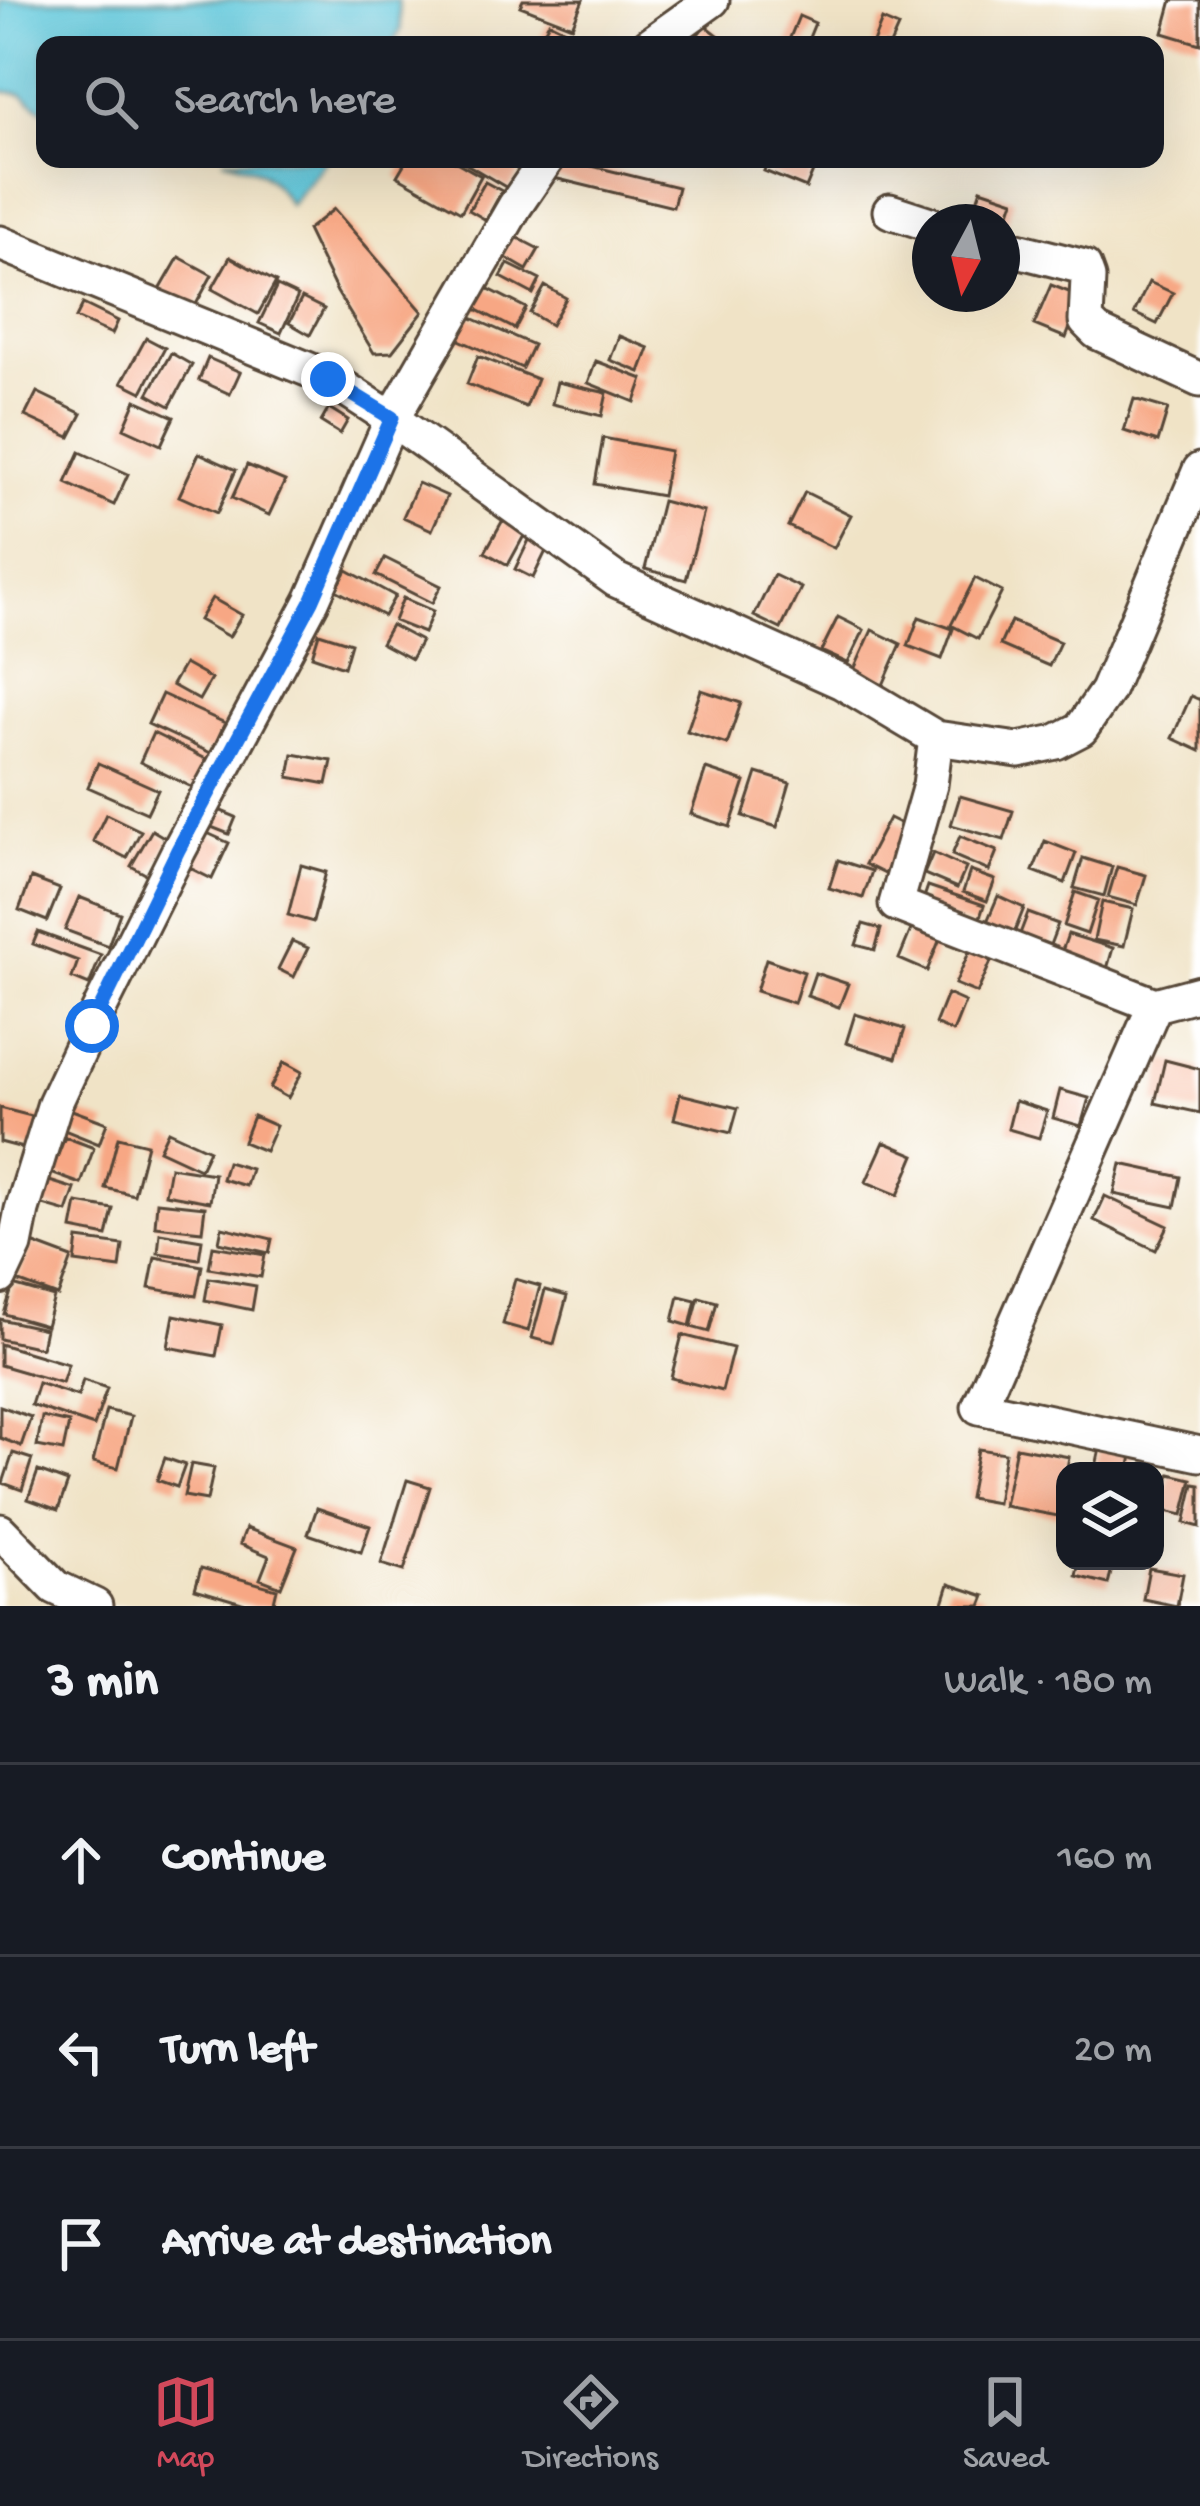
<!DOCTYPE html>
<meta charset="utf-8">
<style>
body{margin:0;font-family:"Gochi Hand",sans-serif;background:#242831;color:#f1f3f6}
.controls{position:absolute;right:36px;bottom:36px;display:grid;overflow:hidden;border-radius:24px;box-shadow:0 12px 48px #0002}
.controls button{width:108px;height:108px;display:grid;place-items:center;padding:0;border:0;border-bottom:3px solid #363941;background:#171b24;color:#f1f3f6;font:60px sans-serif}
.compass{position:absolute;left:912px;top:204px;width:108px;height:108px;border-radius:50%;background:#171b24;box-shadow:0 12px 48px #0002;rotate:187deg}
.stop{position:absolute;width:36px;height:36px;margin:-27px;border:9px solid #1a73e8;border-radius:50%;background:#fff}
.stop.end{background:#1a73e8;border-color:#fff;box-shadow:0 3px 12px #0008}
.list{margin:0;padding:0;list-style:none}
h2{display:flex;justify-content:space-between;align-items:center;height:156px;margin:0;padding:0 48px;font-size:51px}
h2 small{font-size:39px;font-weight:400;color:#9ea1a6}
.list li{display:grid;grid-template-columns:78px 1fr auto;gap:36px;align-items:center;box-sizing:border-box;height:192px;padding:0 48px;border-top:3px solid #363941}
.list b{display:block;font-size:45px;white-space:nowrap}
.list em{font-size:39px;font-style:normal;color:#9ea1a6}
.icon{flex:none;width:66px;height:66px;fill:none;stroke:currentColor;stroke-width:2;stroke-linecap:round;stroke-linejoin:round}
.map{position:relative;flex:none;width:1200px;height:1606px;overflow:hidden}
.search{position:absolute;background:#171b24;box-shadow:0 12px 48px #0002;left:36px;right:36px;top:36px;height:132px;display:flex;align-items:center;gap:30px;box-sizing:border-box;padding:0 42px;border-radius:24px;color:#9ea1a6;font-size:45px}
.sheet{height:732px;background:#171b24}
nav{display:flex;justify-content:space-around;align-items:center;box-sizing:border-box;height:168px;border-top:3px solid #363941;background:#171b24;font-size:33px;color:#9ea1a6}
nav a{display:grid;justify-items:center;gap:6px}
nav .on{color:#d1495b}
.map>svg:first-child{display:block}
.water{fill:#60c8db;stroke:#4e797c;stroke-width:3}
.building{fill:#f7a784}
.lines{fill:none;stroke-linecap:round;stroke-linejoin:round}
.minor-casing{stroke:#564637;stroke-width:39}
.minor{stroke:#fff;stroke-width:33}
.route{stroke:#1a73e8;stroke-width:15}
</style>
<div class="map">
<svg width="1200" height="1606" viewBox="0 0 1200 1606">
<rect width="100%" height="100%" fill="#fff"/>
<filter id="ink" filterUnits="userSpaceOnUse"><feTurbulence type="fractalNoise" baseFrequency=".00833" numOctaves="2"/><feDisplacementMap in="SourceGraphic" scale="24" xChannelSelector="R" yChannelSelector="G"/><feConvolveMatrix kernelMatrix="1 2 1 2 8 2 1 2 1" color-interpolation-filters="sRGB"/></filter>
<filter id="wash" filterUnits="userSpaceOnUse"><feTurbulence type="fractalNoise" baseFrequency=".004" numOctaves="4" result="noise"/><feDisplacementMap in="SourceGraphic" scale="48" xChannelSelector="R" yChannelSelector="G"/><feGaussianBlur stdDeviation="2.7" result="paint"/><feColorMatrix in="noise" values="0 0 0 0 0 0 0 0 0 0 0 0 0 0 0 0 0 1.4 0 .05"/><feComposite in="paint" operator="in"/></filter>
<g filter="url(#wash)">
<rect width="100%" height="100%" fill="#f0e3c6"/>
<path class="water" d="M0 0H398L401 30 391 45H45V112L22 94 0 91Z
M223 159H327L290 205C270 174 259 168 223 159Z"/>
<g id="blocks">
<path class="building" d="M523 0H583L572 26 520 6Z
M1172 0H1200V44L1163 33Z
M799 16 815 23 806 45H787Z
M882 20 898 27 890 45H872Z
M549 22 581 38 578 45H544L538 42Z
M705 25 731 45H690Z
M407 159H451L481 176 461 212 397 176Z
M458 159H528L509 189Z
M563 159 678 187 673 207 550 177Z
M769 159H803L816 164 806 188 764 171Z
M485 182 502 191 486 220 469 210Z
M981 189 1014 200 1003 234 1002 222H970Z
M334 209 423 312 392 352 374 353 337 292 307 230Z
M512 235 539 249 527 270 501 255Z
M179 257 212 275 194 308 160 290Z
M230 257 276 282 258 314 212 289Z
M508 264 540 280 533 294 501 277Z
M1149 282 1173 293 1157 324 1134 313Z
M479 284 526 308 515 329 468 305Z
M1051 285 1082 297 1066 338 1034 325Z
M277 286 298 296 281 333 259 323Z
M545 286 566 298 551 325 530 313Z
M302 298 324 309 310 335 289 323Z
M83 304 118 321 112 334 76 318Z
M465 315 533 345 522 368 455 338Z
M619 336 649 348 640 372 610 360Z
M146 338 165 348 142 392 122 382Z
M171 353 192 365 170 406 148 394Z
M478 356 537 379 526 407 467 384Z
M208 358 240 372 230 394 199 380Z
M596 361 643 379 635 402 588 383Z
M557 382 607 393 602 416 552 404Z
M37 392 82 414 70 437 25 416Z
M1134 399 1168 409 1158 442 1124 431Z
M136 400 174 417 161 445 124 428Z
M329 408 348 420 340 434 321 422Z
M603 438 670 451 662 496 595 484Z
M80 452 128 474 114 505 66 483Z
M199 453 236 470 217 513 179 496Z
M247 465 285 481 269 515 232 498Z
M418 483 447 496 432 530 403 517Z
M805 492 851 515 834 548 788 526Z
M662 501 704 512 686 580 645 569Z
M503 520 526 532 508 565 485 552Z
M530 538 548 547 533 578 515 569Z
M385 558 441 586 432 603 376 575Z
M347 570 395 596 384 616 336 590Z
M774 575 801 588 781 629 754 616Z
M975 578 1002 592 978 639 951 625Z
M212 598 242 615 229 637 199 620Z
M403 598 433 611 424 633 394 621Z
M838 617 864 630 848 663 821 651Z
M919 617 953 629 942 659 908 646Z
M1011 621 1060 642 1049 666 1000 645Z
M391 625 421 641 411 659 381 643Z
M872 630 901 644 883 685 853 672Z
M319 633 351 643 344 667 312 656Z
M184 664 211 679 199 700 172 685Z
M701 690 741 703 727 744 687 731Z
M162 694 225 723 211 753 148 724Z
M1191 696 1200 700V751L1172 738Z
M153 733 210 761 196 789 140 762Z
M293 754 332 761 327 784 289 777Z
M98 763 158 790 147 813 88 787Z
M706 769 745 782 730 827 691 814Z
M757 773 790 783 777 827 743 816Z
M960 796 1013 811 1004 840 951 825Z
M214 808 236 817 229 834 206 825Z
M106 814 141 831 127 858 93 841Z
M889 818 909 828 885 874 865 864Z
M152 830 169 840 149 876 131 866Z
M205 832 229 843 212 879 188 867Z
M960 836 997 851 989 871 952 855Z
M1045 841 1076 853 1065 883 1033 871Z
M933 853 966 868 957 888 924 874Z
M1083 858 1112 867 1104 896 1074 888Z
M838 860 872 871 863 898 829 888Z
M301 865 326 872 313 922 288 915Z
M1117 867 1146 875 1137 905 1108 897Z
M970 871 995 880 987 901 963 892Z
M31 878 60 889 47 921 19 910Z
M928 886 984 905 977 927 920 909Z
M1075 892 1098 900 1087 934 1064 926Z
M998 896 1024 908 1010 943 983 931Z
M79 897 120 913 108 946 65 930Z
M1102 902 1133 909 1124 946 1094 940Z
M1028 913 1058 924 1048 950 1018 939Z
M915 920 943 931 927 971 899 959Z
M863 924 881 929 875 950 856 945Z
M38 932 101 955 89 985 72 978 78 961 33 944Z
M1068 934 1113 948 1107 969 1061 954Z
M975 939 997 948 977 993 955 984Z
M292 941 308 948 294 977 278 969Z
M766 959 804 972 794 1003 756 991Z
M815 973 848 984 839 1007 807 996Z
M947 994 965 1002 953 1032 935 1024Z
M855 1014 905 1029 896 1058 846 1043Z
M1165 1060 1200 1069V1113L1155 1103Z
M284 1062 302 1072 288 1098 270 1088Z
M1060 1090 1089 1098 1081 1126 1053 1118Z
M680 1094 738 1108 731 1133 674 1119Z
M1015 1101 1047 1111 1039 1138 1008 1129Z
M0 1108 43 1119 34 1151 0 1142Z
M72 1110 107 1123 99 1144 64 1130Z
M253 1116 276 1126 265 1151 243 1142Z
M168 1131 209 1150 200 1169 159 1150Z
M65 1137 94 1148 81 1184 51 1173Z
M118 1137 147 1144 134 1195 105 1188Z
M884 1142 915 1155 898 1195 866 1182Z
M227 1162 251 1169 246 1186 222 1179Z
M1121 1164 1181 1177 1175 1207 1114 1194Z
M170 1167 214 1174 210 1202 165 1194Z
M43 1179 75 1189 67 1212 36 1203Z
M1105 1196 1168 1226 1156 1250 1094 1220Z
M157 1202 205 1207 202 1231 155 1226Z
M77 1203 113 1209 107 1236 72 1229Z
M222 1227 272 1239 269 1253 219 1242Z
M160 1233 202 1240 199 1259 158 1253Z
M78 1239 123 1245 120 1268 75 1262Z
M32 1243 72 1258 58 1296 17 1281Z
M213 1246 265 1255 261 1277 209 1268Z
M155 1257 202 1266 196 1296 149 1288Z
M209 1278 256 1286 252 1310 205 1300Z
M515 1279 540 1286 528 1331 503 1324Z
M13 1285 54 1297 46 1326 4 1314Z
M545 1290 567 1296 554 1344 532 1338Z
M679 1296 696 1300 690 1326 673 1321Z
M699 1297 717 1302 709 1332 691 1327Z
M174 1315 222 1325 216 1356 168 1347Z
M0 1319 45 1329 41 1348 0 1339Z
M682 1335 733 1348 722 1391 671 1378Z
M0 1344 68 1364 62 1383 0 1365Z
M83 1380 107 1388 94 1426 31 1405 38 1383 78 1396Z
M0 1406 31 1417 21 1446 0 1438Z
M106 1410 131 1416 118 1468 93 1462Z
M42 1417 69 1423 63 1451 37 1446Z
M1101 1444 1133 1450 1129 1471H1095Z
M1016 1447 1069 1457 1058 1516 1004 1506Z
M978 1449 1005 1453 997 1503 969 1498Z
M13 1453 32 1459 22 1490 3 1483Z
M165 1458 185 1465 177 1487 157 1480Z
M191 1464 214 1468 207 1500 184 1496Z
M38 1471 68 1482 58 1510 28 1499Z
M1170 1474 1192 1479 1183 1515 1161 1510Z
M407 1480 430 1487 404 1571 381 1564Z
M1194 1484 1200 1485V1527L1185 1523Z
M317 1508 370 1526 361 1552 308 1534Z
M246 1528 297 1547 281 1587 260 1579 269 1556 240 1544Z
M1079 1561H1114L1108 1584 1076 1576Z
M201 1568 277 1589 273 1606H252L195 1589Z
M1149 1568 1183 1574 1177 1606 1143 1599Z
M949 1584 985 1596 981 1606H942Z"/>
</g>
</g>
<g filter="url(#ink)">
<use href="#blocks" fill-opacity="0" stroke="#564637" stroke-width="3"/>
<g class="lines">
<g class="minor-casing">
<path id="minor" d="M649 45 712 0
M890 211 930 224
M0 243 329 378 392 419 616 580 842 682 936 738 930 785 896 904 1155 1005
M1002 246 1084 267 1088 278 1086 321 1097 332 1200 380
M936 738 1018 750 1056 742 1081 729 1107 691 1200 470
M1200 993 1155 1005 979 1407 1200 1454
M0 1277 15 1245 22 1210 55 1103 91 1026 179 850 312 601 392 419 515 206 547 159
M0 1531 55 1587 95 1606"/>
</g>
<use href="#minor" class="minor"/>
</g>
</g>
<g class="lines" filter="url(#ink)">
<path class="route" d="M92 1026 178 850 312 601 392 418 328 379"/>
</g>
</svg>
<div class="controls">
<button><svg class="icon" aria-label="layers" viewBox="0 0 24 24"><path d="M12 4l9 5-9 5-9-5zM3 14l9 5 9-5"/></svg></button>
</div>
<svg class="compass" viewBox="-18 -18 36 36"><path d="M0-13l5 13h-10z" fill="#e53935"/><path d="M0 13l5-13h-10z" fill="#9ea1a6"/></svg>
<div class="stop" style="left:92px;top:1026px"></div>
<div class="stop end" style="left:328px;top:379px"></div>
<div class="search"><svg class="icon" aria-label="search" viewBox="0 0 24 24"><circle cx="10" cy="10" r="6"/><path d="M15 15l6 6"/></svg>Search here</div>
</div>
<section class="sheet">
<h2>3 min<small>Walk · 180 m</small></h2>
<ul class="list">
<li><svg class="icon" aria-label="ahead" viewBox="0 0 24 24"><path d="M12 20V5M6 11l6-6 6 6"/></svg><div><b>Continue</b></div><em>160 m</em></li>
<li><svg class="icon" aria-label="left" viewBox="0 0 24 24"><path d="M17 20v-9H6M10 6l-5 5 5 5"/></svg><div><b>Turn left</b></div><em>20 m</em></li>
<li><svg class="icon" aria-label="arrive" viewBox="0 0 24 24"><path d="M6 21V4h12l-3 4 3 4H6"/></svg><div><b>Arrive at destination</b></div></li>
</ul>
</section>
<nav>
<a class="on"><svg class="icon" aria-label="map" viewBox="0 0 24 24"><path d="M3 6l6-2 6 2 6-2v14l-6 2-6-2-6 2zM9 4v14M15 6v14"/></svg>Map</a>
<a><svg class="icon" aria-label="directions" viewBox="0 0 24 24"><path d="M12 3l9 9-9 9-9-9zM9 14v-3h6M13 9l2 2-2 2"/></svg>Directions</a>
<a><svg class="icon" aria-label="saved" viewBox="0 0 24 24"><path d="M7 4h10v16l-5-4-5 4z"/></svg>Saved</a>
</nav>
